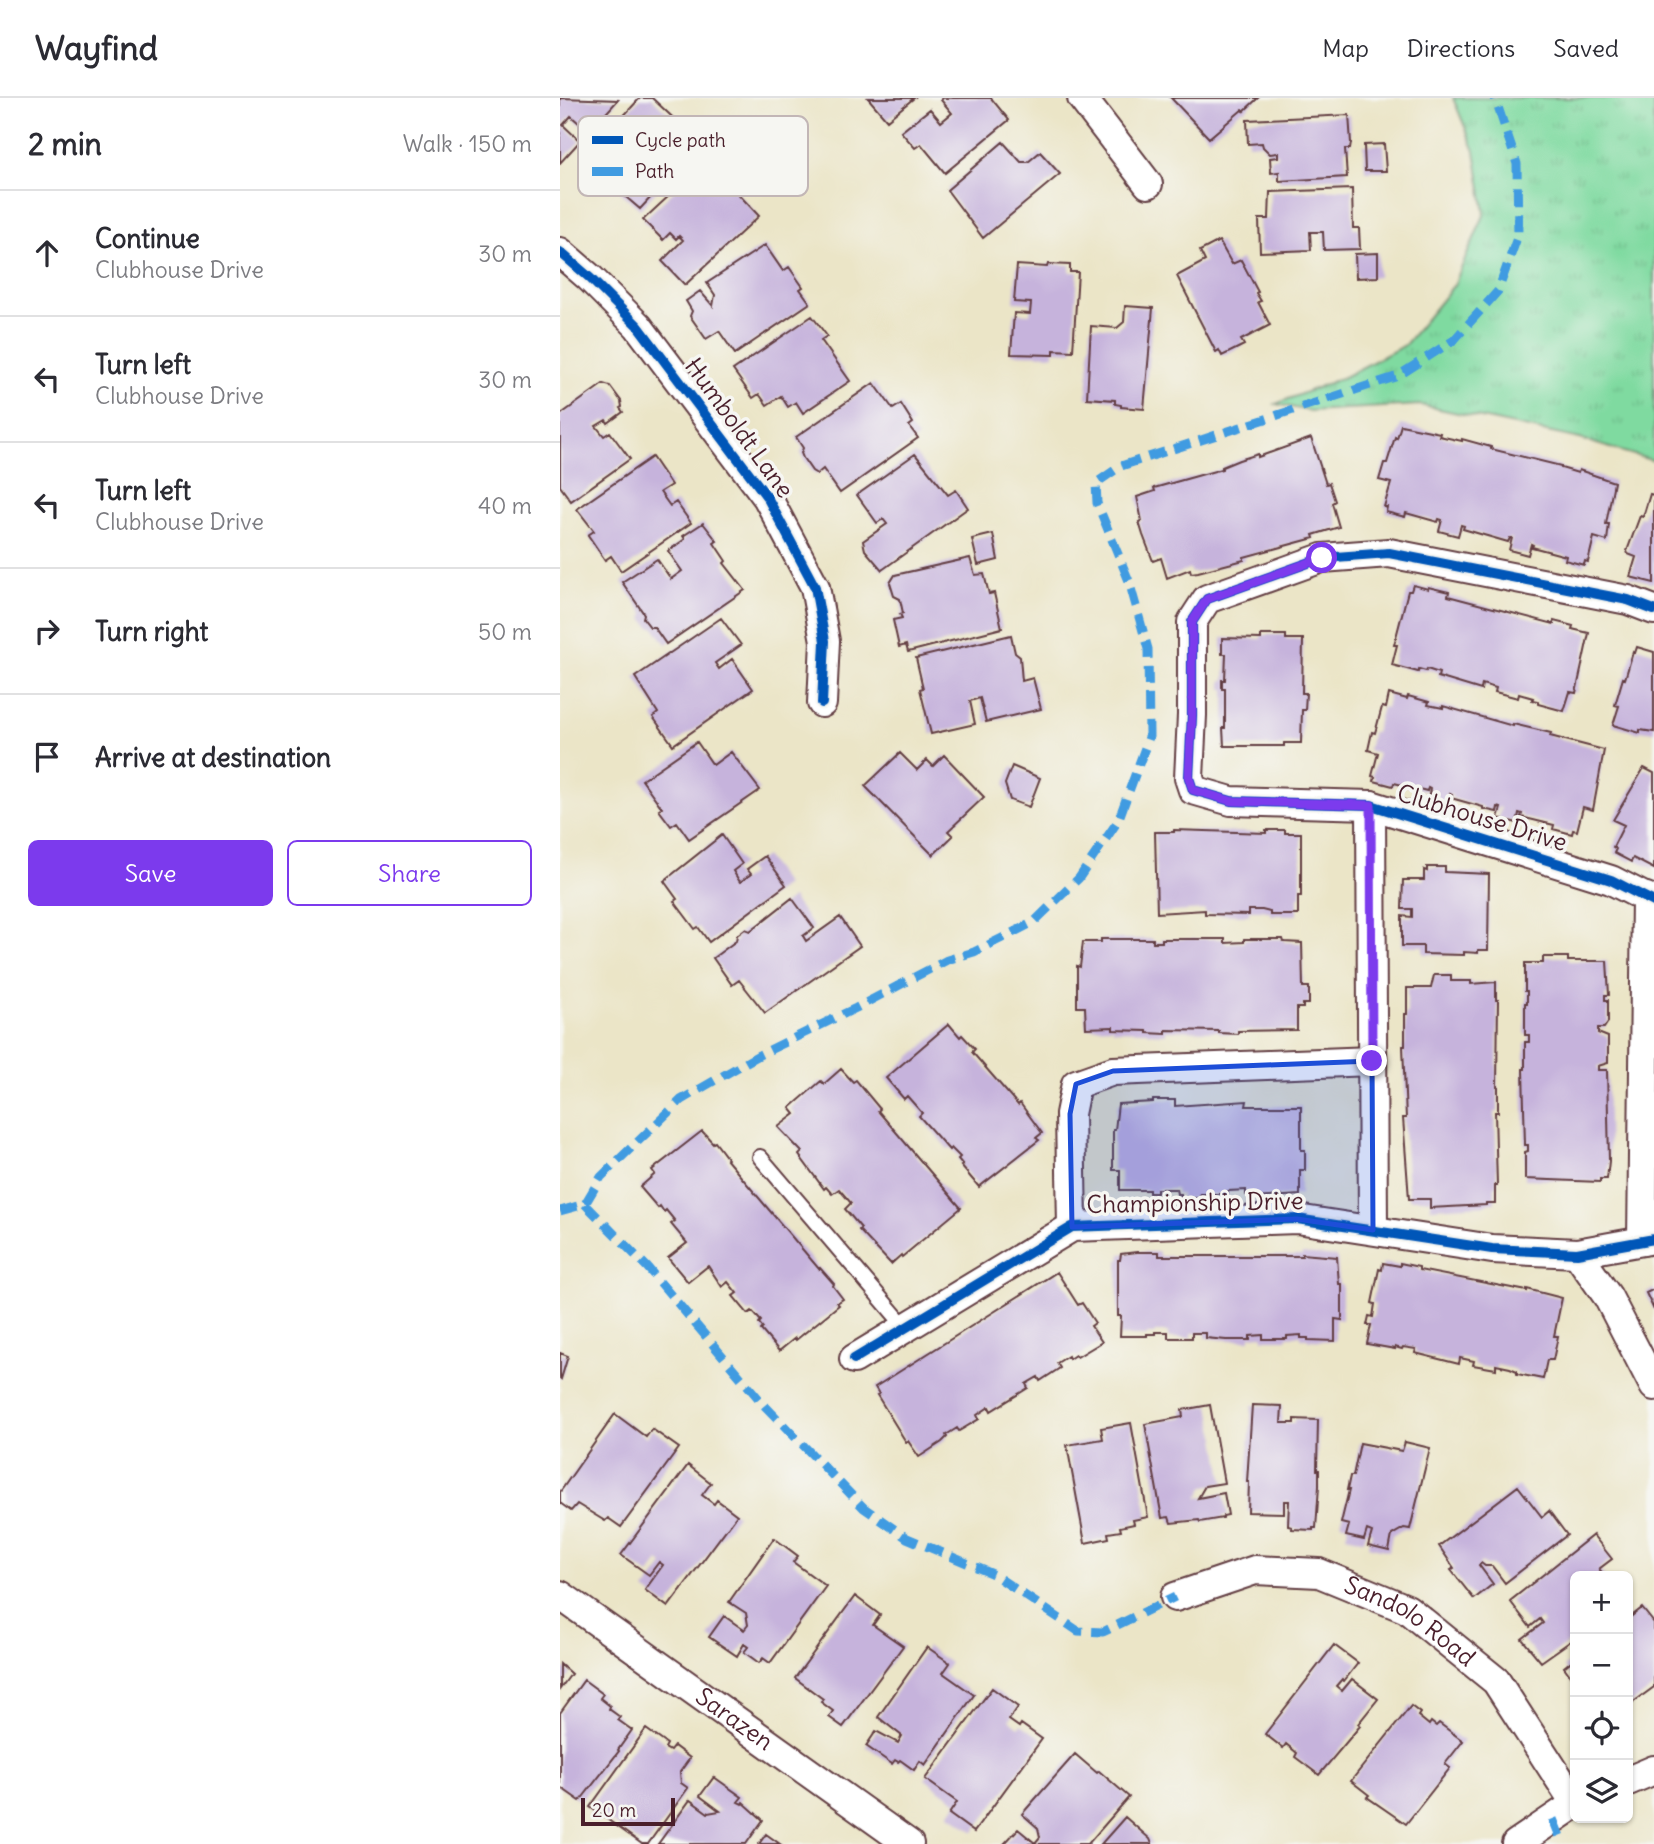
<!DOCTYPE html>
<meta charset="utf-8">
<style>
body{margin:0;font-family:Delius,sans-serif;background:#f7f7f7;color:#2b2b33}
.controls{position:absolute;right:21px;bottom:21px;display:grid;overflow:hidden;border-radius:10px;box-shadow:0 2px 5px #0004}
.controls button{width:63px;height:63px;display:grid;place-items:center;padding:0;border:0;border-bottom:2px solid #e1e1e2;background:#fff;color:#2b2b33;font:35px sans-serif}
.scale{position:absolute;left:21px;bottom:18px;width:94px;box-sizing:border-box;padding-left:7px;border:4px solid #4a1f2b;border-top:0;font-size:19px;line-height:24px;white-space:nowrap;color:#4a1f2b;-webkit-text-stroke:5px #f6f6f2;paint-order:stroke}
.stop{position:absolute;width:21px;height:21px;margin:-16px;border:5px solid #7c3aed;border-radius:50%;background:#fff}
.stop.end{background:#7c3aed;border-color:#fff;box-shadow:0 2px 7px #0008}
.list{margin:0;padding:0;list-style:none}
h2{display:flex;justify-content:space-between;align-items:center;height:91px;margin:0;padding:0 28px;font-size:30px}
h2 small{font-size:23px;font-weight:400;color:#7c7c81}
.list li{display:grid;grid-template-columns:46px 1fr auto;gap:21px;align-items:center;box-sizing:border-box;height:126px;padding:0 28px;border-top:2px solid #e1e1e2}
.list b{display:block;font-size:26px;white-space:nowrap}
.list p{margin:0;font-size:23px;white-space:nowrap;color:#7c7c81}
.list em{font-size:23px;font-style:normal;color:#7c7c81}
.actions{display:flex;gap:14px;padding:21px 28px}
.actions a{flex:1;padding:16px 0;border:2px solid #7c3aed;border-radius:10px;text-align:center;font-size:24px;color:#7c3aed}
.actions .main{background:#7c3aed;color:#fff}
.icon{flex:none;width:38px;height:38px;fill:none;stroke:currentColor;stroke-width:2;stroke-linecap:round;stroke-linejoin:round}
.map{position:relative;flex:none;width:1094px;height:1746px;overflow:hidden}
header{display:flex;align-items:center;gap:42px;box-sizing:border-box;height:98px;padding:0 35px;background:#fff;border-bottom:2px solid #e1e1e2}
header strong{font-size:33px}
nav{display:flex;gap:38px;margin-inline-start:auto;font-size:24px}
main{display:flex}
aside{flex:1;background:#fff}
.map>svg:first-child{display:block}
.park{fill:url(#park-tufts);stroke:#647c66;stroke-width:2}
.building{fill:#c6b3dc}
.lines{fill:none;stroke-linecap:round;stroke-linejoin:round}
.service-casing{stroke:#623d42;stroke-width:18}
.minor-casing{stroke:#623d42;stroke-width:32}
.service{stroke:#fff;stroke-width:14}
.minor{stroke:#fff;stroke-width:28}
.quiet{stroke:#409be1;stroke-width:9;stroke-dasharray:18 9;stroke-linecap:butt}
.cycleway-casing{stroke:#f6f6f2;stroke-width:15}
.cycleway{stroke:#0057b8;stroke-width:10}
.route{stroke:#7c3aed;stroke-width:9}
.marked{fill:#1d4ed8;fill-opacity:0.2;stroke:#1d4ed8;stroke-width:5;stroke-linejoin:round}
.labels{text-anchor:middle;stroke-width:7;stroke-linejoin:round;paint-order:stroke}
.street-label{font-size:24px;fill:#4a1f2b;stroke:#f6f6f2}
.key{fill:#f6f6f2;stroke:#c2b6b6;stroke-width:2}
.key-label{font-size:19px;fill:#4a1f2b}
</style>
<header>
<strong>Wayfind</strong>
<nav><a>Map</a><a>Directions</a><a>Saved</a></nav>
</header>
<main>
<aside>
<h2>2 min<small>Walk · 150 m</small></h2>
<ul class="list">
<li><svg class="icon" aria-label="ahead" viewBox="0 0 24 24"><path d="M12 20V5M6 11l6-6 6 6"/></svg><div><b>Continue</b><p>Clubhouse Drive</p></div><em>30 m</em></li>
<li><svg class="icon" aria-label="left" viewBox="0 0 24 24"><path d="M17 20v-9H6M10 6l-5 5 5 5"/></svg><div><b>Turn left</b><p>Clubhouse Drive</p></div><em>30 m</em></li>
<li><svg class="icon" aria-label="left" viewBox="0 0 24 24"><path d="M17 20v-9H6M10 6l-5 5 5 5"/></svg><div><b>Turn left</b><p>Clubhouse Drive</p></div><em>40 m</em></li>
<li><svg class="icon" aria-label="right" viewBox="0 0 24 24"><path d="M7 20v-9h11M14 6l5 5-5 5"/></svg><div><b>Turn right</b></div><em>50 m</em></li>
<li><svg class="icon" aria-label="arrive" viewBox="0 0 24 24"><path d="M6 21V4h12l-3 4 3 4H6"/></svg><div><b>Arrive at destination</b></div></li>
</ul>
<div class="actions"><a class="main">Save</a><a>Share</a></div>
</aside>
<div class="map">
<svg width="1094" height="1746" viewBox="0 0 1094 1746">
<defs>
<pattern id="park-tufts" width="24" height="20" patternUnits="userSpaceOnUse" patternTransform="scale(1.75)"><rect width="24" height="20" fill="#7fdaa0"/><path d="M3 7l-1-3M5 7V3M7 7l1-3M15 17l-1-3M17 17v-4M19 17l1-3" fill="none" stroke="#6fbb8a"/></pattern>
</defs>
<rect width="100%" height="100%" fill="#f6f6f2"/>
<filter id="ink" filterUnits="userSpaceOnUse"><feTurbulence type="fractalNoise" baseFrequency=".0143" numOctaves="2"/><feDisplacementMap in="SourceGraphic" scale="14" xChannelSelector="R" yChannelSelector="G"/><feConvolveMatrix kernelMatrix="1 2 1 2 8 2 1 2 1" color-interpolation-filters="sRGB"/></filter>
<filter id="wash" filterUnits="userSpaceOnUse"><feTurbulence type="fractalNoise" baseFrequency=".00686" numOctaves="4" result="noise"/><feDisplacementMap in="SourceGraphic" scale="28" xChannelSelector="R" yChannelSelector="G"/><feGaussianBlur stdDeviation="1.57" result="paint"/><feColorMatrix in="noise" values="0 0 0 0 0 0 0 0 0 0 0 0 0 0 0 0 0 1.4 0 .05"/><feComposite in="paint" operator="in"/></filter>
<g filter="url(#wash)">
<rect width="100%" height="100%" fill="#ebe5c7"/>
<path class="park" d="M893 0H1094V363L1020 341 860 307 749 313 716 306 784 279 845 247 894 187 925 115 915 53Z"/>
<g id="blocks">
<path class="building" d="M0 0 58 2 29 34 11 18 3 27 20 43 0 65Z
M80 0H92L123 29 128 24 145 41 80 111 60 94 58 87 47 78 62 62 51 53 58 46 47 36Z
M308 0H354L327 22Z
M383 0H431L449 22 385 75 361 46 355 50 341 34 370 11 381 24 392 15 381 2Z
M611 0H698L684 13 683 11 649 40Z
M789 17 791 45 790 51H785L787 79 719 83V74L711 75 710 60 718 59V55L710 56 703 49 702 45 688 46 687 22Z
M172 35 191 54 170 73 177 81 170 87 199 118 125 187 102 163 123 142 119 138 116 141 110 135 103 142 83 122 153 57 151 55Z
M443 44 461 64H468L480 54 500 76 423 140 387 92Z
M824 46 826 73H805L804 47Z
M792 91 793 130H799L800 151 764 152 763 134H750L751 152 700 154 699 121H709L710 94Z
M659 143 672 166 681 162 698 194 696 195 701 203 698 204 710 227 681 242 684 247 662 258 659 252 656 254 617 178 645 163 640 153Z
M205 147 223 173 229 169 243 189 240 191 250 205 175 256 159 233 146 241 130 218 132 213 126 203 140 193 153 208 155 197 147 185Z
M818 155V179L796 180 795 156Z
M488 166 510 167V174H518L513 253 494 252V257L451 256 454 215 470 216 471 205 454 204 457 167 487 169Z
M565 208 593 210 584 311 561 309V307L555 306V302L527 300 531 228 557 230 564 224Z
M252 218 267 238 261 242 290 283 243 315 236 304 228 309 221 298 207 307 199 296 193 300 173 272Z
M314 285 333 311 341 306 353 325 349 328 358 340 280 395 263 371 257 376 252 373 243 360 241 355 243 350 236 339Z
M43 286 50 288 61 303 62 309 60 310 63 314 48 325 46 322 36 328 44 338 50 334 70 361 11 403 0 388V317Z
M841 327 880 335 879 338 902 343V341L931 349V351L1001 368V370L1018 375 1019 372 1054 384 1046 426H1049L1047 443 1034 439 1028 464 1025 463 1024 467 1005 462 1006 458 972 449 973 447 971 446 968 457 949 452 952 440H950L948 444 903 431 904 428 901 427 898 438 879 433 882 422 879 421 878 424 846 415 845 419 826 414 827 409H824L831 385 819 382 824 365H827L835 339 837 340Z
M751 340 766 386 769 385 775 403 772 405 779 429 753 437 754 440 684 459V462L638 474 631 475 630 471 607 480 601 460 593 463 583 437 579 424 582 423 577 399 595 393 594 390 662 371V369L679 362 698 356V359Z
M355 356 388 397 396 392 408 410 322 472 305 452 303 443 327 426 323 421 317 425 297 397Z
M92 359 111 387 100 394 110 408 116 404 131 425 61 473 51 458 45 462 28 437 34 433 17 411Z
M1090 396 1094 397V485L1070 479 1076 459 1068 456 1067 453 1080 418 1083 419Z
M143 425 157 443 154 445 166 463 164 465 185 492 106 546 94 529H90L83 520 84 516 62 484 97 461 111 481 122 473 108 453 125 441 123 438Z
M433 436 438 462 418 467 412 441Z
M410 460 415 477 424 476 429 496 434 495 442 530 348 554 346 547 339 549 333 522 342 520 340 516 343 515 340 501 334 498 330 485 335 477Z
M853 487 868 491V489L889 494 888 498 994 526V523L1013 528 1012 531 1029 535 1016 595 1010 594 1004 613 978 606V603L972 602 973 600 959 596 958 600 935 594 936 590 922 586 921 592 878 579 879 575 867 571 866 573 859 571 858 574 832 567 837 547H834L848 493H851Z
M161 520 181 547 155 565 159 571 172 561 193 591 113 647 93 619 98 615 75 579Z
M451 537 455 555 460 559 462 583 473 580 481 611 426 624 420 600 410 603 415 626 371 636 360 591 363 590 356 560Z
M701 537H726V541H743L742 595H746L745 612H742L741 645H724V648H664L663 630H665V591H662V582H665L666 556H662V540L701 541Z
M1077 549 1094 554V634L1080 632V635L1053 627 1059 608 1055 607 1063 580 1065 581 1073 554 1075 555Z
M829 596 847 601 848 598 869 604 868 607 883 610V608L953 628V626L991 635 990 638 1044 652 1033 712 1023 709 1017 733 1013 732 1012 736 993 731 994 727 961 719 962 716 959 715 957 725 938 720 941 710 938 709 937 714 923 711V709L891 700 892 697 890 696 887 707 868 702 870 691 868 690 867 693 834 685 833 688 814 683 815 679 812 678 818 655 808 652 812 634 815 635 822 609 826 610Z
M137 644 153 667 171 654 200 692 129 741 117 724 111 728 99 712 102 710 82 682Z
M340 655 357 672 367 662 373 668 384 657 424 699 388 733 393 738 373 757 305 688Z
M452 668 480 680 469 709 450 702 445 686Z
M1084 670 1094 675V771L1073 760 1071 764 1054 755 1056 751 1053 749 1064 727 1053 722Z
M614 732 706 735V732H725V735H741V798H738V817H710V814L702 812H689V817L645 816V812L597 815 595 734H614Z
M162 737 182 766 173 773 180 784 191 776 187 771 205 758 226 787 149 844 138 829 135 831 114 803 117 801 104 783Z
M867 769H885V774L929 776 928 852H918V855L904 854V857L863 856V848H842V818L852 819V811H842L843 782H864V772L867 773Z
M232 800 254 830 243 838 246 843 280 819 300 848 205 915 179 882 172 887 153 860 176 843 177 837 185 831 190 833Z
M541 841H593V844H602V841H665V845L684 844V841H723L724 844 742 845 743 889H749V906H743V910H737V932L678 933V936L659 935V933L606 932V936L587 935V933L553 932V929L526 930 525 909H517V868L520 869 523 844H541Z
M983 859H1008V863H1047L1049 897H1045V902H1048V924L1044 930H1038V935L1048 939V965L1038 968V972H1047L1049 1063 1047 1081H1040V1084L965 1081V1054L968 1053V1047H965L963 971H965V944H969V937H965V905H967V893H965V865H983Z
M874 877H891V883H911V886L936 884V902H938L937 989H938V1014H935L937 1087H935V1105H926V1107L870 1110V1101H849L843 1020H846L843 948H845V916H847V890H871Z
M389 926 400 939 402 937 415 951 412 954 458 1007 460 1005 482 1035 476 1040 479 1042 419 1089 401 1068 403 1067 398 1061 400 1059 391 1050 389 1052 359 1018 362 1015 347 998 344 1001 326 980Z
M281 971 293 984 296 982 320 1011 318 1013 401 1110 342 1159 341 1157 331 1166 299 1132 301 1130 285 1111 291 1105 279 1091 272 1096 266 1089 264 1091 239 1057 242 1054 218 1029 235 1016 230 1010 261 983 264 986Z
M593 1002H615V1008L687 1003 686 1008H741V1052H745V1072H740V1097L694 1100V1097H686V1092L668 1093V1096H640L641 1100H621V1096H617L616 1091H597V1095H589V1092H560V1072H553V1032H555L558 1006 593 1004Z
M142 1033 153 1045 155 1044 167 1060 166 1061 259 1171 260 1170 274 1186 273 1188 283 1201 277 1205 279 1207 236 1242 235 1240 219 1253 201 1232 203 1230 199 1225 201 1223 192 1213 188 1216 173 1198 177 1195 168 1184 162 1189 148 1168 128 1184 108 1160 127 1145 111 1126 115 1123 106 1112 104 1114 100 1108 98 1110 80 1089 95 1076 92 1072Z
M577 1154H599V1158H742V1156L777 1159 779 1186H782V1222L775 1221V1243L748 1242V1240H741V1237L727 1238V1241H703V1237L690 1238V1242H666L646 1240V1235H632V1240H608V1234H595V1236H587V1238H560L561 1218H558V1162H560L561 1156Z
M823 1165 840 1168V1165L859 1169V1172L967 1193V1191L1002 1200 994 1238H998L993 1262H987L983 1281 957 1276V1273L950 1270 936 1267V1271L913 1267 914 1263 900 1260 899 1266 855 1255 856 1251 843 1249 842 1251 835 1249V1251L807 1246 811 1227H807L809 1218 813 1219 815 1206 812 1205 819 1171 822 1172Z
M497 1174 518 1207 522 1205 535 1225 531 1228 542 1244 517 1259 515 1257 509 1261 508 1258 497 1265 500 1270 480 1283 478 1279 466 1286 468 1290 431 1313 429 1309 417 1317 419 1321 399 1333 397 1330 386 1337 387 1339 382 1344 359 1359 348 1343 346 1344 317 1297 319 1296 315 1289Z
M1094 1191V1212L1086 1195Z
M0 1255 8 1258 1 1281 0 1280Z
M650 1307 664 1385 645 1388 638 1400 664 1395 668 1417 663 1418V1420L640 1424 639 1422 611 1425 609 1419 602 1420 585 1326 623 1319 622 1312Z
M692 1307 722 1308 721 1325H734V1321L758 1322 757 1372H759V1388L756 1430H753V1432L732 1431V1429L728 1428 729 1403H724V1415L688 1414 689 1384H687Z
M55 1316 86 1339 92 1331 119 1350 61 1429 48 1420 45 1423 17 1406 11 1413 0 1405V1394Z
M571 1325 588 1419 573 1422 574 1426 560 1429 561 1433 548 1435 549 1440 525 1445 507 1347 543 1341 541 1330Z
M845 1344 870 1350 850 1431 844 1430 832 1437 829 1453 808 1448 812 1434 807 1432 804 1442 786 1438 789 1427 781 1425 789 1392H787L790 1378H793L800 1345 842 1353Z
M128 1367 151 1385 142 1397 154 1406 157 1402 177 1417 108 1509 85 1492 103 1467 99 1464 89 1477 61 1457Z
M958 1388 982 1419 989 1413 1007 1437 945 1485 932 1468H925L921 1465 919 1467 933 1486 914 1501 891 1472 894 1470 879 1448Z
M1033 1437 1052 1461 1039 1471 1045 1478H1015V1540L981 1564 962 1541 983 1525 980 1521 970 1529 950 1503Z
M214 1440 238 1458 233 1464 266 1488 210 1565 203 1560 199 1565 184 1554 188 1549 184 1546 177 1558 149 1539 164 1518 184 1532 188 1527 186 1515 169 1504Z
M295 1498 320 1517 313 1527 343 1548 283 1629 269 1619 273 1613 261 1604 263 1601 235 1580Z
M1082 1510 1094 1525V1589L1068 1608V1521Z
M774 1547 798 1565 784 1583 782 1581 776 1588 782 1593 792 1581 818 1601 798 1626 800 1628 759 1677 735 1659 737 1655 726 1646 723 1650 705 1636Z
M367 1549 390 1565 383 1575 414 1597 365 1667 360 1663 354 1672 340 1662 338 1664 335 1662 332 1666 306 1648 316 1633 338 1645 342 1638 318 1619Z
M1015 1560V1584L1004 1569Z
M0 1566 11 1576 0 1591Z
M24 1582 43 1596 40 1600 50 1608 49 1611 60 1619 58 1622 72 1632 58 1652 59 1653 20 1703 0 1689V1615Z
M432 1590 458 1609 449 1622 459 1629 461 1626 482 1641 414 1734 389 1716 397 1704 365 1681Z
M851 1608 860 1615 858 1618 869 1627 871 1624 876 1628 879 1625 903 1643 885 1666 890 1670 846 1726 807 1699 809 1697 791 1683Z
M86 1631 107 1646 105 1650 110 1653 114 1648 130 1660 120 1674 121 1685 128 1690 88 1746H82L30 1709Z
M515 1656 537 1675 539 1673 569 1699 528 1746H444L458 1731 475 1745 480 1739 478 1730 462 1716Z
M154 1679 182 1699 178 1704 182 1706 183 1704 203 1722 186 1746H98L130 1702 148 1715 160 1713 140 1698Z
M565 1719 590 1741 592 1746H541Z
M206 1736 220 1746H199Z"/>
</g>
</g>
<g filter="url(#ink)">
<use href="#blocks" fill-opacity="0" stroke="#623d42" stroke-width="2"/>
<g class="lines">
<g class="service-casing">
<path id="service" d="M200 1059 346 1230"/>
</g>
<g class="minor-casing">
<g id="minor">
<path d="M522 0 588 86"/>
<path d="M0 154 30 180 78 228 207 399 255 489 265 543 262 605"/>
<path d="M1094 512 1068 502 829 455 762 460 647 501 632 524V617L629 680 633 692 671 703 811 707 1051 782 1094 804"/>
<path d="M811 707 813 1132"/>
<path d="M512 1129 510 1016 516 986 553 973 812 963"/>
<path d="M1082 1143 1086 799"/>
<path d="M1017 1155 1048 1199 1094 1288"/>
<path d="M294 1261 512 1129 737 1121 932 1151 1017 1155 1094 1141"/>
<path id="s1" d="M0 1497 349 1746"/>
<path id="s2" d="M615 1499 695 1472 759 1475 847 1511 936 1583 1015 1705"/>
<path d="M1068 1683 1094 1672"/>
<path d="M956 1746 1015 1706"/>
</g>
</g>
<use href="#service" class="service"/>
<use href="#minor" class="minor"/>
<path class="quiet" d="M25 1106 87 1169 205 1308 304 1410 347 1440 433 1476 518 1533 543 1534 615 1499
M0 1113 25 1106 41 1079 121 1002 199 957 296 910 387 862 414 854 474 824 519 780 558 723 589 639 588 551 569 483 537 405 536 385 561 368 838 278 894 242 938 193 958 137 957 66 935 0
M993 1721 1003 1746"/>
<g class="cycleway-casing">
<path id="cycleway" d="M0 154 30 180 78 228 207 399 255 489 265 543 262 605
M1094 512 1068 502 829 455 762 460 647 501 632 524V617L629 680 633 692 671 703 811 707 1051 782 1094 804
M294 1261 512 1129 737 1121 932 1151 1017 1155 1094 1141"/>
</g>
<use href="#cycleway" class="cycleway"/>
</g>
</g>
<g class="lines" filter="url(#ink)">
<path class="route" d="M762 460 647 501 632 524V617L629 680 633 692 671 703 811 707 812 963"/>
</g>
<path class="marked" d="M812 963 813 1132 737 1121 512 1129 510 1016 516 986 553 973Z"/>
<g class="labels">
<g class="street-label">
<text transform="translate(179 330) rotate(54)" y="8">Humboldt Lane</text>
<text transform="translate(922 720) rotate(17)" y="8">Clubhouse Drive</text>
<text transform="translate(635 1105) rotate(-1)" y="8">Championship Drive</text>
<text dy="8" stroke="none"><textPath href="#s2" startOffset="252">Sandolo Road</textPath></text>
<text dy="8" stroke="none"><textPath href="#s1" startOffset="214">Sarazen</textPath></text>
</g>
</g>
<rect x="18" y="18" width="230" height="80" rx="10" class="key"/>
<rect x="32" y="38" width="31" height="8" fill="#0057b8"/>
<rect x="32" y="69" width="31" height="9" fill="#409be1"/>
<g class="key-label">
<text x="75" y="49">Cycle path</text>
<text x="75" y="80">Path</text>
</g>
</svg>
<div class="controls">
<button>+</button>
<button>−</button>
<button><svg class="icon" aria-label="locate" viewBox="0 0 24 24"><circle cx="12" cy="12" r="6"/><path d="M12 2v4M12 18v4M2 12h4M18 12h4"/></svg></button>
<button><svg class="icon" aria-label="layers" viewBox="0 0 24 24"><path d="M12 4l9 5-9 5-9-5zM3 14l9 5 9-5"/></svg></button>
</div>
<div class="scale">20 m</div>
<div class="stop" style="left:762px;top:460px"></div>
<div class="stop end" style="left:812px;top:963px"></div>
</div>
</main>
